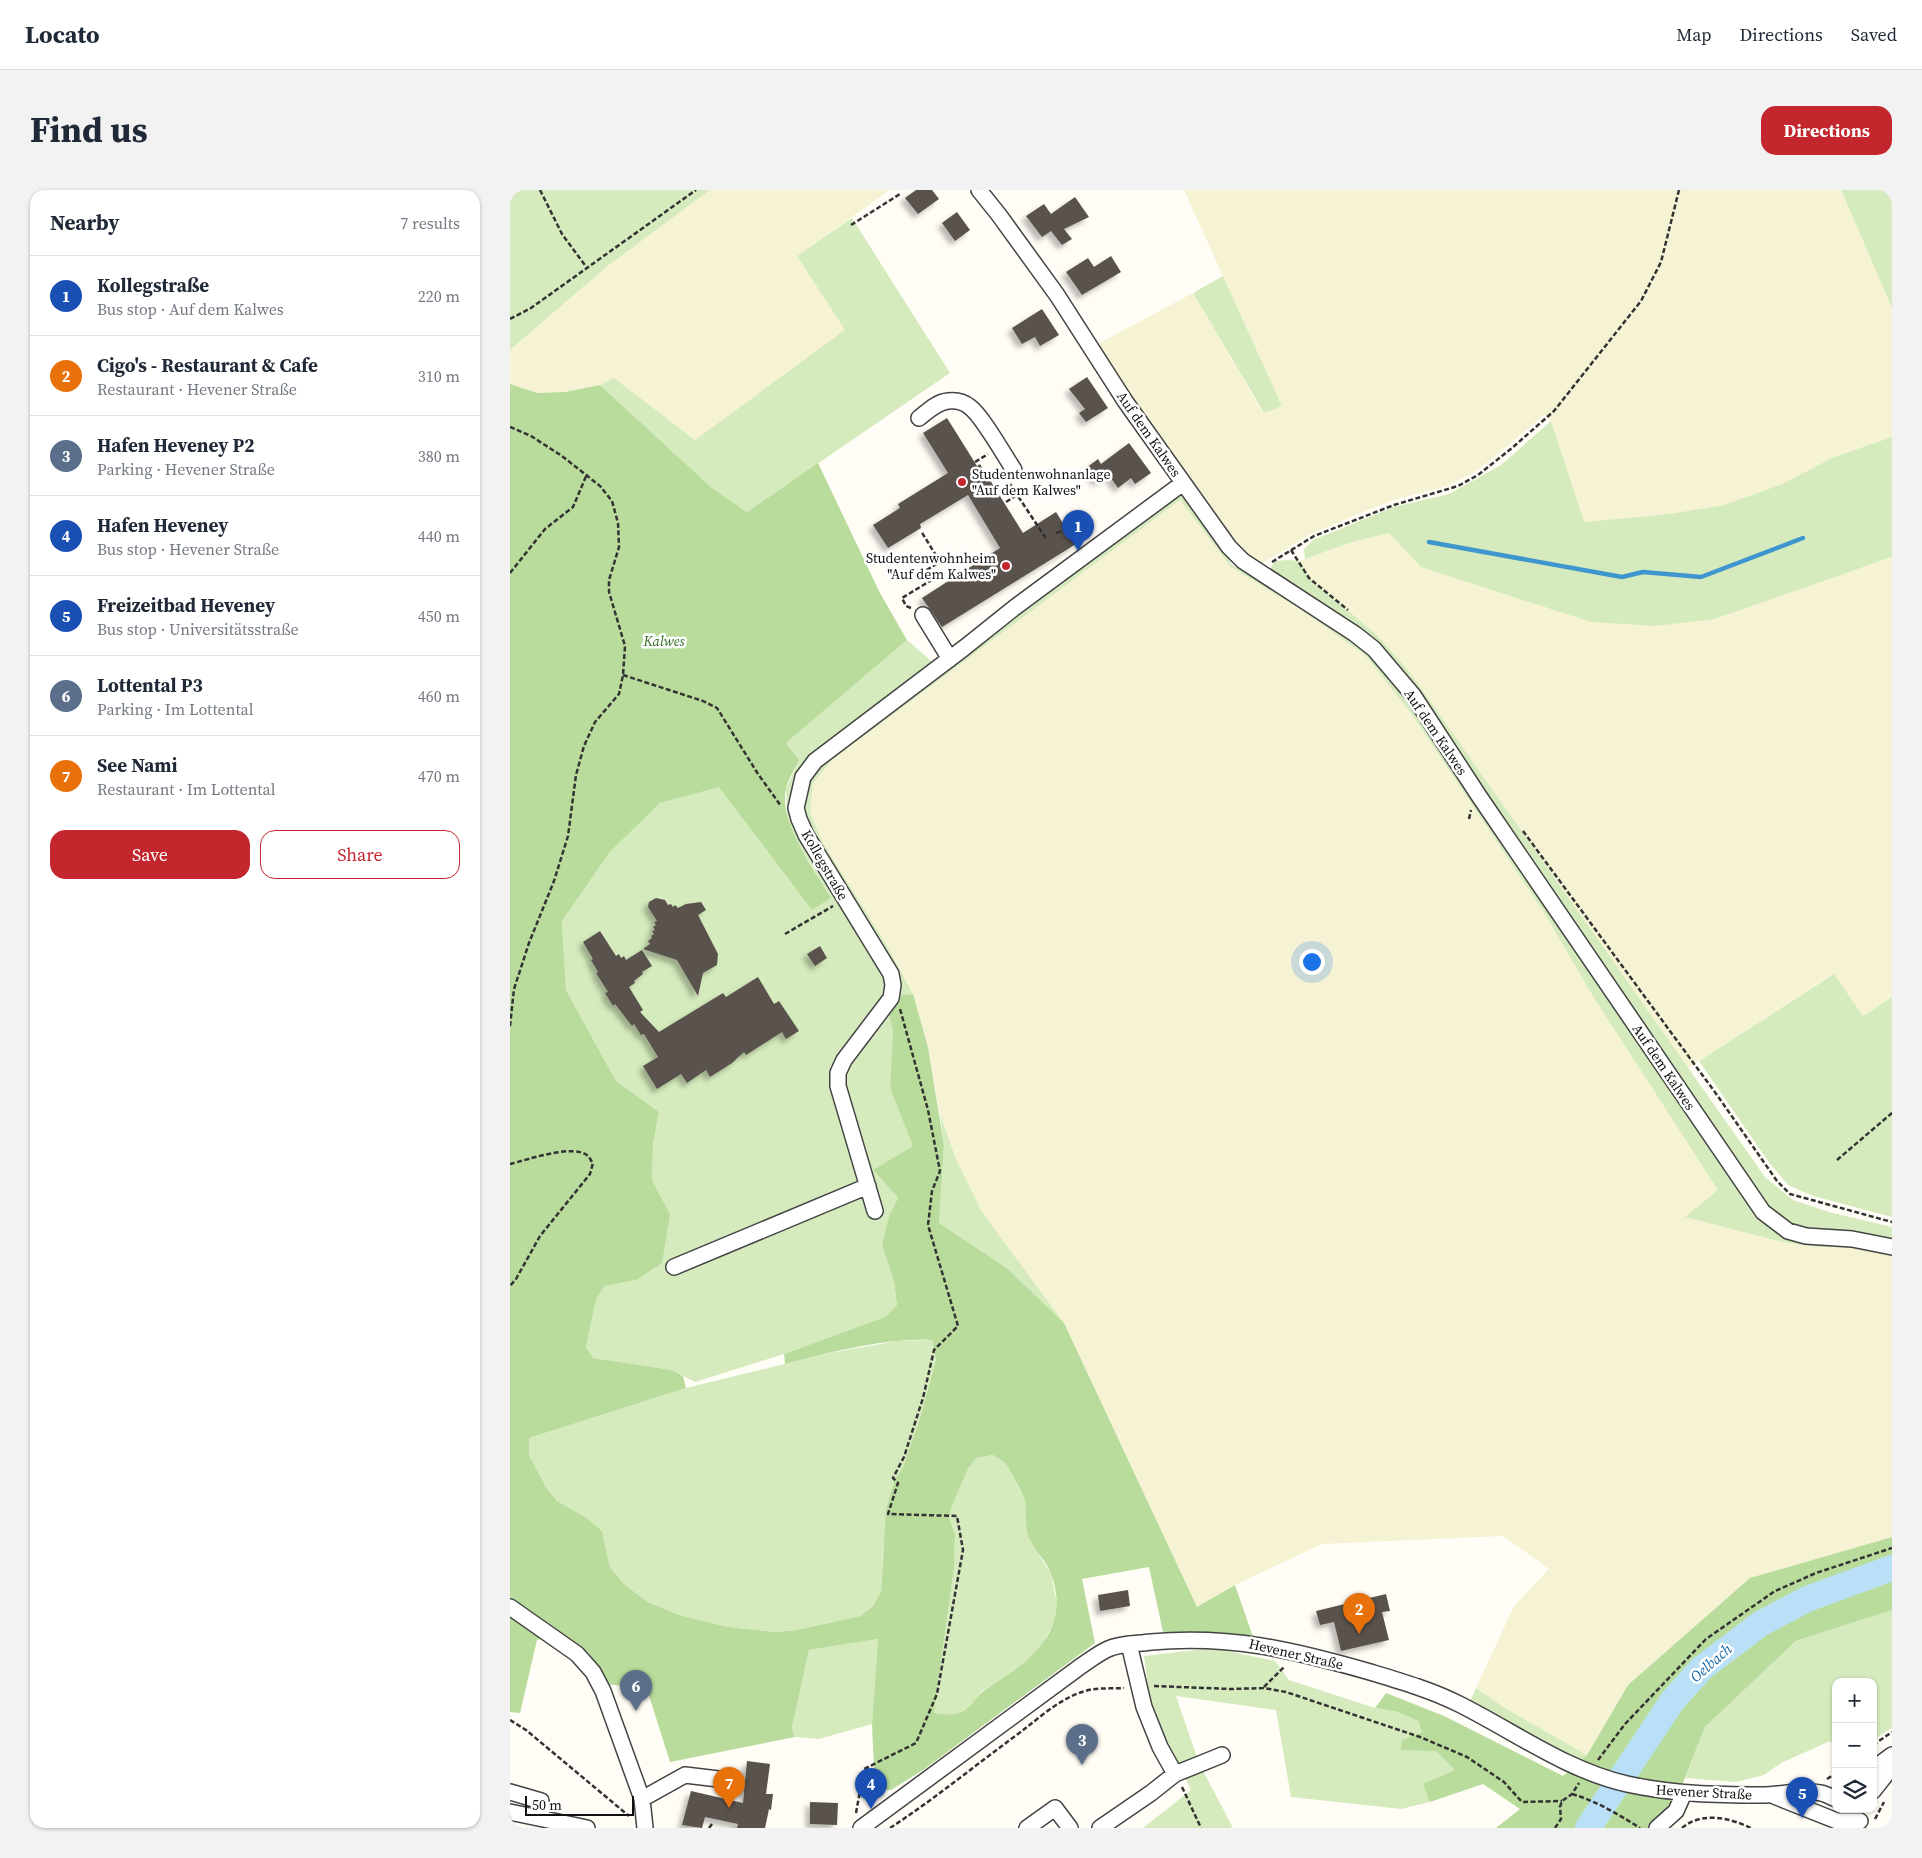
<!DOCTYPE html>
<meta charset="utf-8">
<style>
body{margin:0;font-family:"Source Serif 4",serif;background:#f2f2f3;color:#1f2937}
.controls{position:absolute;right:15px;bottom:15px;display:grid;overflow:hidden;border-radius:10px;box-shadow:0 1px 4px #0004}
.controls button{width:45px;height:45px;display:grid;place-items:center;padding:0;border:0;border-bottom:1px solid #e0e1e3;background:#fff;color:#1f2937;font:25px sans-serif}
.scale{position:absolute;left:15px;bottom:12px;width:109px;box-sizing:border-box;padding-left:5px;border:2px solid #111;border-top:0;font-size:14px;line-height:18px;white-space:nowrap;color:#111;-webkit-text-stroke:4px #fff;paint-order:stroke}
.you{position:absolute;left:801px;top:771px;width:18px;height:18px;margin:-12px;border:4px solid #fff;border-radius:50%;background:#1a73e8;box-shadow:0 0 0 8px #1a73e833}
.badge{display:grid;place-items:center;width:32px;height:32px;border-radius:50%;background:#c4262e;color:#fff;font-size:16px;font-weight:700}
.pin{position:absolute;translate:-50% -41px;filter:drop-shadow(0 1px 2px #0008)}
.pin::after{content:'';position:absolute;top:26px;width:18px;height:15px;background:inherit;clip-path:polygon(0 0,100% 0,50% 100%)}
.list{margin:0;padding:0;list-style:none}
h2{display:flex;justify-content:space-between;align-items:center;height:65px;margin:0;padding:0 20px;font-size:21px}
h2 small{font-size:16px;font-weight:400;color:#747a83}
.list li{display:grid;grid-template-columns:32px 1fr auto;gap:15px;align-items:center;box-sizing:border-box;height:80px;padding:0 20px;border-top:1px solid #e0e1e3}
.list b{display:block;font-size:19px;white-space:nowrap}
.list p{margin:0;font-size:16px;white-space:nowrap;color:#747a83}
.list em{font-size:16px;font-style:normal;color:#747a83}
.actions{display:flex;gap:10px;padding:15px 20px}
.actions a{flex:1;padding:11px 0;border:1px solid #c4262e;border-radius:15px;text-align:center;font-size:18px;color:#c4262e}
.actions .main{background:#c4262e;color:#fff}
.icon{flex:none;width:28px;height:28px;fill:none;stroke:currentColor;stroke-width:2;stroke-linecap:round;stroke-linejoin:round}
.map{position:relative;flex:none;width:1382px;height:1638px;overflow:hidden;border-radius:15px}
header{display:flex;align-items:center;gap:30px;box-sizing:border-box;height:70px;padding:0 25px;background:#fff;border-bottom:1px solid #e0e1e3}
header strong{font-size:24px}
nav{display:flex;gap:28px;margin-inline-start:auto;font-size:18px}
.intro{display:flex;align-items:center;justify-content:space-between;box-sizing:border-box;height:120px;padding:0 30px}
h1{margin:0;font-size:35px}
.button{padding:12px 22px;border-radius:15px;background:#c4262e;color:#fff;font-size:18px;font-weight:700}
main{display:flex;gap:30px;padding:0 30px}
aside{flex:1;background:#fff;border-radius:15px;box-shadow:0 1px 4px #0004}
.map>svg:first-child{display:block}
.farmland{fill:#f6f3d4}
.green{fill:#d5ebbd}
.forest{fill:#b9dc9c;fill-rule:evenodd}
.lines{fill:none;stroke-linecap:round;stroke-linejoin:round}
.stream{stroke:#3f96cf;stroke-width:4.5}
.river{stroke:#b9e0f7;stroke-width:26}
.building{fill:#5a524d;filter:url(#shadow)}
.minor-casing{stroke:#444;stroke-width:18}
.path{stroke:#333;stroke-width:2.5;stroke-dasharray:5 2.5;stroke-linecap:butt}
.minor{stroke:#fff;stroke-width:15}
.poi-dot{fill:#c4262e;stroke:#fff;stroke-width:2}
.labels{text-anchor:middle;stroke-width:5;stroke-linejoin:round;paint-order:stroke}
.street-label{font-size:14px;fill:#111;stroke:#fff}
.poi-label{font-size:14px;fill:#111;stroke:#fff;text-anchor:start}
.park-label{font-size:14px;font-style:italic;fill:#2f6b1f;stroke:#fff}
.water-label{font-size:15px;font-style:italic;fill:#1768a6;stroke:#fff}
</style>
<header>
<strong>Locato</strong>
<nav><a>Map</a><a>Directions</a><a>Saved</a></nav>
</header>
<div class="intro"><h1>Find us</h1><a class="button">Directions</a></div>
<main>
<aside>
<h2>Nearby<small>7 results</small></h2>
<ul class="list">
<li><span class="badge" style="background:#1a4fb4">1</span><div><b>Kollegstraße</b><p>Bus stop · Auf dem Kalwes</p></div><em>220 m</em></li>
<li><span class="badge" style="background:#e8710a">2</span><div><b>Cigo's - Restaurant &amp; Cafe</b><p>Restaurant · Hevener Straße</p></div><em>310 m</em></li>
<li><span class="badge" style="background:#5c6f8a">3</span><div><b>Hafen Heveney P2</b><p>Parking · Hevener Straße</p></div><em>380 m</em></li>
<li><span class="badge" style="background:#1a4fb4">4</span><div><b>Hafen Heveney</b><p>Bus stop · Hevener Straße</p></div><em>440 m</em></li>
<li><span class="badge" style="background:#1a4fb4">5</span><div><b>Freizeitbad Heveney</b><p>Bus stop · Universitätsstraße</p></div><em>450 m</em></li>
<li><span class="badge" style="background:#5c6f8a">6</span><div><b>Lottental P3</b><p>Parking · Im Lottental</p></div><em>460 m</em></li>
<li><span class="badge" style="background:#e8710a">7</span><div><b>See Nami</b><p>Restaurant · Im Lottental</p></div><em>470 m</em></li>
</ul>
<div class="actions"><a class="main">Save</a><a>Share</a></div>
</aside>
<div class="map">
<svg width="1382" height="1638" viewBox="0 0 1382 1638">
<defs>
<filter id="shadow"><feDropShadow dx="-4.5" dy="4.5" stdDeviation="2.5" flood-color="#0004"/></filter>
</defs>
<rect width="100%" height="100%" fill="#fffdf5"/>
<path class="farmland" d="M200 0H380L287 66 336 140 185 250 104 189 90 195 55 202 27 203 0 194V160L95 78Z
M674 0H1331L1382 118V247L1324 267 1272 294 1214 315 1159 324 1073 332 1041 231 1034 225 982 269 962 284 936 296 884 310 853 322 801 344 751 374 727 357 708 333 674 278 586 155 683 103 753 223 772 216Z
M670 310 721 377 793 421 856 466 903 526 1033 721 1084 808 1209 1001 1176 1027 1272 1052 1307 1057H1349L1382 1065V1347L1240 1388 1118 1495 1077 1565 995 1518 966 1498 1004 1416 1039 1379 993 1346 812 1354 725 1395 687 1417 554 1133 472 1022 446 969 430 924 418 857 403 804 376 754 312 651 300 622 303 593 322 570Z
M879 343 911 377 1205 429 1382 367V807L1353 826 1323 784 1178 878 975 590 867 445 799 388 790 371 842 352Z"/>
<path class="green" d="M0 0H200L95 78 0 160Z
M1331 0H1382V118Z
M342 28 440 183 237 322 202 298 90 195 104 188 185 250 335 140 287 66Z
M713 86 772 216 754 223 683 103Z
M1041 231 1074 332 1159 324 1214 315 1272 294 1324 267 1382 247V367L1205 429 1145 436 1081 432 911 377 879 343 842 352 795 369 794 359 803 350 884 317 939 304 991 275Z
M673 306 678 308 710 355 722 375 745 387 840 448 876 481 905 520 1224 993 1247 1024 1349 1057H1307L1272 1052 1175 1027 1208 1000 1084 808 1033 721 903 526 856 466 793 421 721 377 670 310 322 570 303 593 300 622 312 651 376 754 403 804 374 807 383 840 380 898 404 957 363 980 388 1008 379 1026 372 1055 384 1092 387 1115 375 1127 274 1164 185 1192 162 1180 83 1168 76 1157 86 1110 94 1095 126 1090 160 1024 142 990 143 955 149 922 106 891 56 800 52 731 100 662 150 613 209 596 302 719 321 708 282 643 277 623 276 599 289 570 276 553 397 450 434 482 665 307Z
M778 370 790 371 799 388 867 445 901 484 1255 987 1283 1010 1319 1022 1382 1037V1050L1346 1042 1290 1037 1276 1031 1253 1013 1004 648 907 500 759 381 765 371Z
M1324 784 1353 826 1382 807V1027L1303 1006 1278 995 1258 971 1189 871Z
M430 924 446 969 472 1022 554 1133 497 1078 429 1033 434 955Z
M422 1150 426 1168 410 1228 392 1280 385 1289 373 1360 371 1401 363 1416 350 1426 287 1440 265 1442 218 1437 169 1425 138 1412 114 1394 100 1377 92 1341 77 1328 47 1311 36 1297 19 1265V1248L176 1198 320 1163 387 1151Z
M483 1265 496 1274 515 1310 520 1350 541 1384 548 1418 543 1434 534 1451 525 1463 508 1477 490 1491 472 1501 457 1521 445 1525 424 1523 444 1378 445 1344 439 1328 442 1316 458 1279 466 1268Z
M1382 1420V1538L1367 1547 1363 1548V1492H1326V1551L1318 1552 1271 1573 1254 1585 1226 1592 1175 1588 1195 1537 1286 1451Z
M368 1449 362 1534 309 1549 285 1547 282 1538 299 1460Z
M703 1458 765 1471 779 1490 865 1518 888 1522 908 1531 912 1542 892 1550 926 1561 946 1580 914 1594 920 1612 891 1619 781 1607 766 1520 666 1506 689 1573 723 1638H633L681 1600 641 1518 634 1466Z
M966 1498 995 1518 1077 1565 1070 1571 1042 1559 959 1513Z"/>
<path class="forest" d="M0 194 27 203 55 202 90 195 202 298 237 322 308 273 370 403 397 450 276 553 289 570C285 579 278 589 276 599 268 632 305 680 321 708L302 720 209 597 150 613 100 662 52 731 56 800 106 891 149 922 143 955 142 990 160 1024 152 1073 126 1090 94 1096 86 1110 76 1157 83 1168 162 1180 173 1186 176 1198 19 1248V1265L36 1297 47 1311 77 1328 92 1341 100 1377 114 1394 138 1412 169 1425 218 1437 265 1442 287 1440 350 1426 363 1416 371 1401 376 1320 385 1289 392 1280 410 1228 426 1169 422 1150C373 1148 323 1162 275 1174L274 1164 375 1127 387 1115 384 1092 372 1055 379 1026 388 1008 363 980 403 956 380 898 383 840 374 807 403 804 418 857 434 955 429 1033 497 1078 554 1133 687 1417 725 1395 743 1447 653 1442 639 1377 572 1389 585 1453 413 1580 381 1600H365L362 1534 368 1449 299 1460 282 1538 285 1547 160 1572 137 1499 96 1494 79 1463 51 1444 27 1450 10 1523 0 1522ZM483 1265C487 1268 493 1271 496 1274 499 1279 514 1306 515 1311 517 1321 515 1332 517 1341 520 1357 536 1369 541 1384 563 1442 517 1473 475 1500 470 1503 468 1507 464 1511 452 1527 443 1525 424 1523L444 1378 445 1344 439 1328 442 1316 458 1279 466 1268Z
M1382 1347V1420L1286 1451 1195 1537 1155 1638H986L1010 1619 973 1594 920 1612 913 1594 945 1580 926 1561 891 1560 892 1550 912 1542 908 1531 888 1522 865 1518 876 1503 934 1526 1053 1586 1077 1565 1118 1495 1240 1388Z"/>
<g class="lines">
<path class="stream" d="M919 352 1112 387 1133 382 1191 387 1293 348"/>
<path class="river" d="M1078 1638 1163 1510 1192 1478 1250 1434 1297 1409 1382 1378"/>
</g>
<path class="building" d="M406 0H422L429 9 408 24 395 8Z
M565 7 579 27 554 39 562 49 552 55 541 41 532 47 516 26 534 14 541 24Z
M447 22 460 40 445 51 432 33Z
M601 66 611 82 572 105 556 82 578 68 584 77Z
M532 119 549 145 530 156 525 147 512 154 502 138Z
M577 187 598 218 576 232 569 223 575 219 559 199Z
M437 228 467 276 470 274 513 343 546 322 566 354 432 437 412 408 490 358 458 305 410 334 411 338 378 358 363 335 390 318 388 314 438 283 413 243Z
M619 253 641 283 625 294 621 288 608 298 598 284 587 292 576 278 588 269 591 274Z
M146 708 155 710 158 715 161 714 163 717 165 715 168 718 176 714 191 712 196 720 188 725 208 764 207 775 193 783 188 806 167 770 133 759 140 754 138 751 142 748 141 746 144 744 142 741 145 740 143 737 146 735 144 732 147 731 138 717 139 712Z
M90 741 106 766 109 764 111 768 114 766 116 770 132 760 142 776 132 782 133 784 124 791 125 793 119 797 133 820 130 822 149 842 213 803 216 807 248 787 264 814 269 811 289 841 276 849 272 842 236 865 234 862 222 873 200 887 196 880 177 893 171 884 147 899 133 876 148 867 134 844 131 845 124 834 122 836 105 814 103 816 95 803 98 802 86 783 88 782 81 770 83 769 73 752Z
M310 756 317 768 305 776 297 764Z
M618 1400 620 1416 590 1421 588 1405Z
M876 1404 880 1421 872 1422 879 1450 831 1461 824 1432 810 1435 806 1421Z
M237 1571 260 1574 256 1604H263L261 1620 259 1619 255 1638H227L228 1634 195 1627 192 1638 172 1635 181 1601 233 1613Z
M300 1612 328 1613 327 1635 300 1634Z"/>
<g class="lines">
<g class="minor-casing">
<path id="minor" d="M469 0 489 25 547 105 615 211 719 357 733 371 845 444 864 459 903 505 969 606 1253 1022 1278 1041 1296 1046 1342 1049 1382 1057
M409 228C418 221 427 212 438 211 446 210 454 212 460 217 473 227 494 265 504 280
M413 425 440 469
M365 1021 328 896V883L334 870 381 808 383 795 381 784 296 645 289 629 286 618 293 587 305 571 454 458 504 418 673 293
M164 1077 358 996
M0 1417 67 1464 83 1482 93 1501 132 1609 135 1638
M619 1454 634 1517 650 1557 665 1584
M1363 1579 1382 1565
M1363 1601 1382 1577
M0 1602 31 1611 32 1628
M1264 1606 1327 1631H1350
M132 1609 175 1585 225 1591
M0 1622 77 1638
M351 1638 571 1476C580 1470 589 1463 598 1459 611 1453 628 1454 641 1452 722 1445 783 1460 860 1482 890 1491 921 1500 949 1514 1005 1542 1056 1580 1117 1594 1162 1604 1206 1605 1252 1605 1271 1605 1292 1599 1311 1603 1316 1604 1321 1607 1326 1609
M517 1638 545 1618 560 1638
M590 1638 641 1603 665 1584 712 1565
M1147 1638 1166 1621 1174 1603"/>
</g>
<path class="path" d="M30 0 52 44 77 78
M341 35 390 4
M0 129 21 118 186 0
M0 237 21 246 52 266 90 296 102 311 108 333 109 357 99 390V402L115 456 113 485 109 504 85 532 74 556 66 585 58 646 44 691 19 753 4 799 0 836
M465 272 478 264
M500 294 537 350
M496 312 507 305
M546 343 560 339 568 353
M781 360 799 388 838 420
M762 372 804 346 884 315 948 296 968 285 1002 258 1044 221 1131 111 1151 72 1169 0
M0 383 35 339 63 317 77 284
M401 418 396 416 392 408 420 391 415 381 430 372 411 341
M113 485 193 511 207 518 248 584 271 616
M959 629 961 620
M1013 641 1207 905 1267 991 1280 1004 1382 1032
M275 744 323 716
M1327 970 1382 923
M0 974C17 970 64 953 78 966 80 968 81 971 83 973L80 984 30 1046 6 1089 0 1096
M644 1496 721 1499 754 1498 776 1502 910 1547 957 1567 994 1592 1012 1612 1052 1611
M754 1497 775 1476
M0 1530 16 1540 119 1626
M1363 1555 1382 1542
M1088 1570 1115 1534 1196 1449 1265 1401 1306 1383 1382 1358
M1317 1589 1326 1583
M672 1597 691 1638
M1062 1604C1086 1611 1108 1624 1130 1638
M346 1623 354 1579 406 1553 427 1504 453 1360 447 1326 378 1324 388 1293 383 1288 394 1267 413 1208 424 1160 448 1136 418 1035 422 1001 430 981 418 920 390 819
M1365 1629 1374 1612
M199 1638 202 1634
M380 1638C426 1608 468 1573 512 1541 530 1527 550 1509 572 1502 585 1497 600 1499 614 1498
M1045 1638 1051 1629 1050 1617 1052 1611 1062 1604 1069 1593
M1172 1638C1192 1621 1220 1628 1241 1638"/>
<use href="#minor" class="minor"/>
</g>
<g class="poi-dot">
<circle cx="452" cy="292" r="5"/>
<circle cx="496" cy="376" r="5"/>
</g>
<g class="labels">
<g class="street-label">
<text transform="translate(639 244) rotate(55)" y="5">Auf dem Kalwes</text>
<text transform="translate(926 542) rotate(56)" y="5">Auf dem Kalwes</text>
<text transform="translate(315 675) rotate(60)" y="5">Kollegstraße</text>
<text transform="translate(1154 877) rotate(56)" y="5">Auf dem Kalwes</text>
<text transform="translate(786 1464) rotate(13)" y="5">Hevener Straße</text>
<text transform="translate(1194 1602) rotate(3)" y="5">Hevener Straße</text>
</g>
<g class="poi-label">
<text x="462" y="289">Studentenwohnanlage<tspan x="462" dy="16">"Auf dem Kalwes"</tspan></text>
<text x="486" y="373" text-anchor="end">Studentenwohnheim<tspan x="486" dy="16">"Auf dem Kalwes"</tspan></text>
</g>
<g class="park-label">
<text x="154" y="456">Kalwes</text>
</g>
<g class="water-label">
<text transform="translate(1201 1473) rotate(-41)" y="5">Oelbach</text>
</g>
</g>
</svg>
<div class="controls">
<button>+</button>
<button>−</button>
<button><svg class="icon" aria-label="layers" viewBox="0 0 24 24"><path d="M12 4l9 5-9 5-9-5zM3 14l9 5 9-5"/></svg></button>
</div>
<div class="scale">50 m</div>
<div class="you"></div>
<div class="pin badge" style="left:568px;top:361px;background:#1a4fb4">1</div>
<div class="pin badge" style="left:849px;top:1444px;background:#e8710a">2</div>
<div class="pin badge" style="left:572px;top:1575px;background:#5c6f8a">3</div>
<div class="pin badge" style="left:361px;top:1619px;background:#1a4fb4">4</div>
<div class="pin badge" style="left:1292px;top:1628px;background:#1a4fb4">5</div>
<div class="pin badge" style="left:126px;top:1521px;background:#5c6f8a">6</div>
<div class="pin badge" style="left:219px;top:1618px;background:#e8710a">7</div>
</div>
</main>
